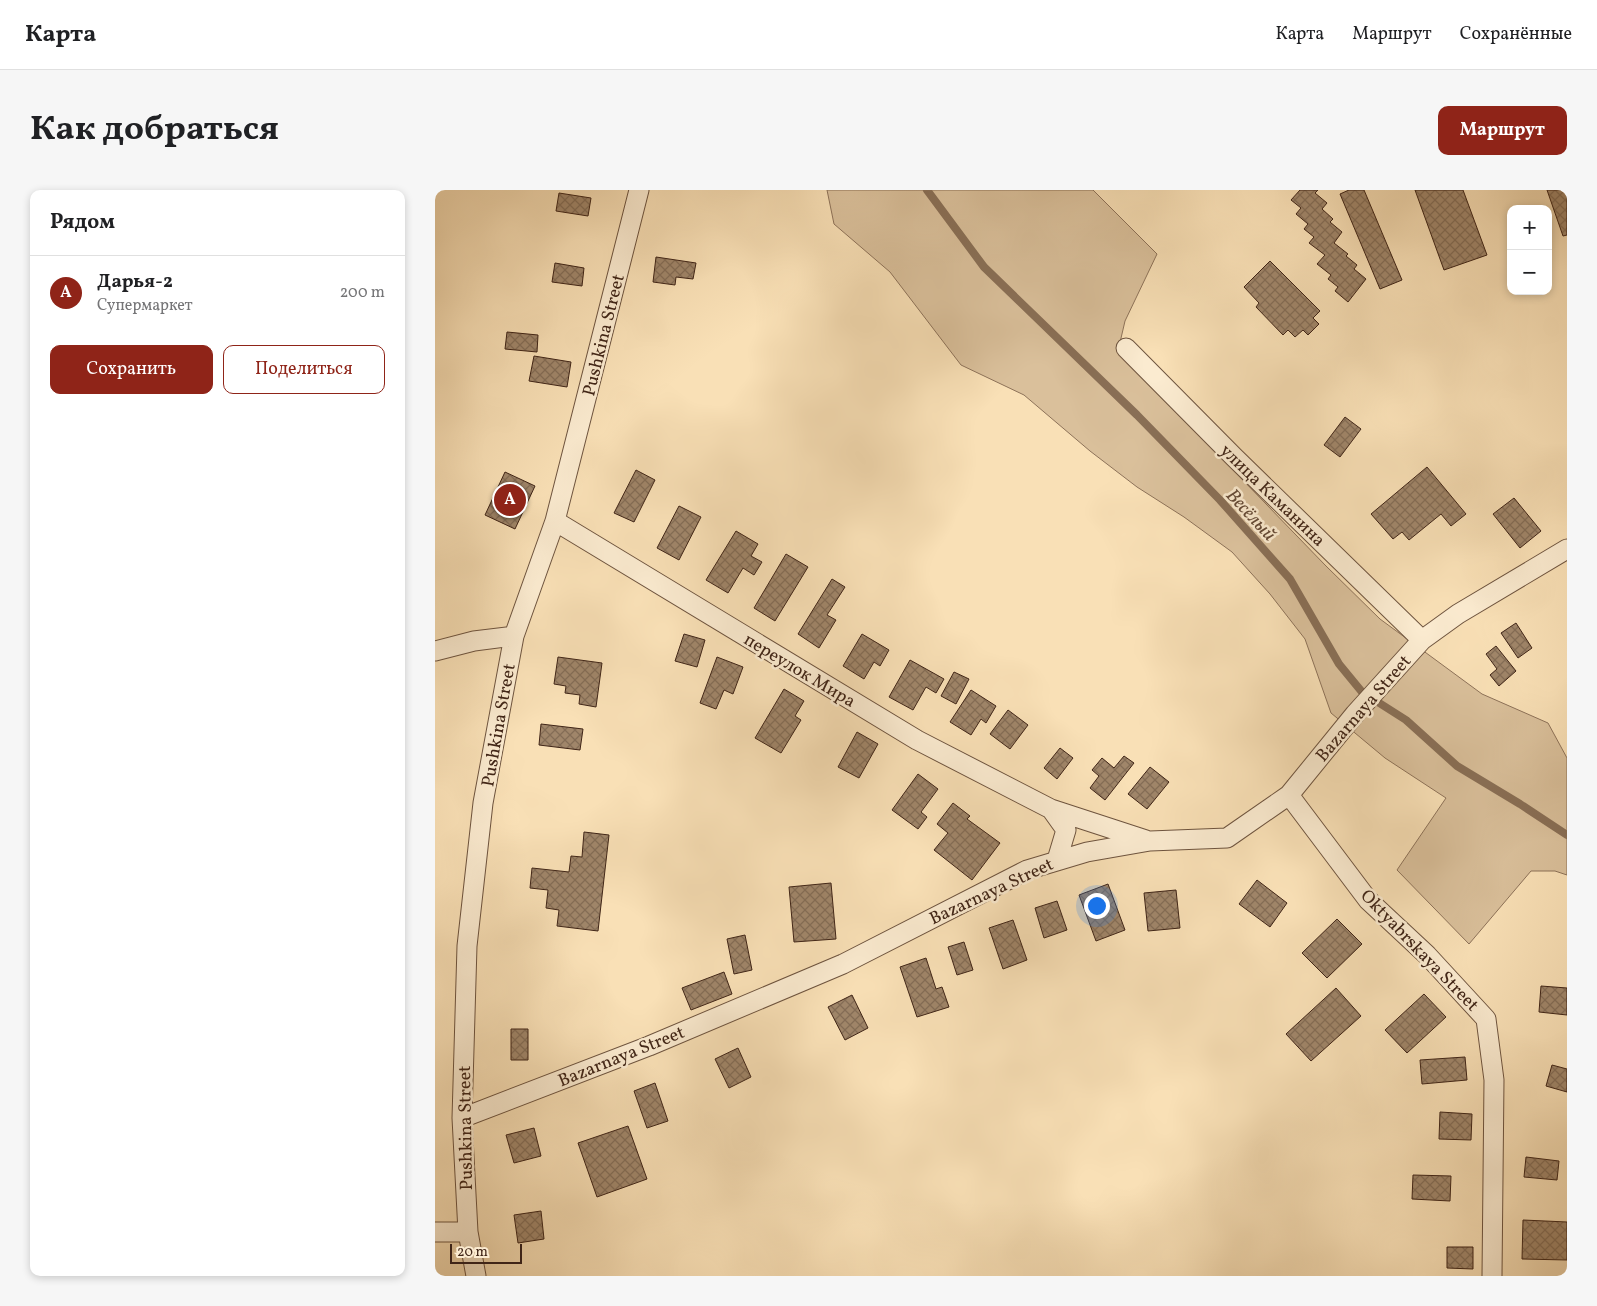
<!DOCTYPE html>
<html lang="ru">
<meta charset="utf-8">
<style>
body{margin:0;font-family:Vollkorn,serif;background:#f6f6f6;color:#202124}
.controls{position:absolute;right:15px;top:15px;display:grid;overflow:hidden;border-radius:10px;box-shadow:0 2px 8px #0003}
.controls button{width:45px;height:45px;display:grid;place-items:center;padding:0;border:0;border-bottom:1px solid #e0e0e0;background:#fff;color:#202124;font:25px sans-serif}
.scale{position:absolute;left:15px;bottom:12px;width:72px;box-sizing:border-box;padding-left:5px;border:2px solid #402517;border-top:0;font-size:14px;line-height:18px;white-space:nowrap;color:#402517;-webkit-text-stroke:4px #fbebd0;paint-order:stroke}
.you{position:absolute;left:661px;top:715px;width:18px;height:18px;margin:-12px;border:4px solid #fff;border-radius:50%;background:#1a73e8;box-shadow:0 0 0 8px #1a73e833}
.badge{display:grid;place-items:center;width:32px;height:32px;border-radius:50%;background:#8f2418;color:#fff;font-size:16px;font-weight:700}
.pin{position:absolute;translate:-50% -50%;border:2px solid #fff;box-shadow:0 1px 5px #0006}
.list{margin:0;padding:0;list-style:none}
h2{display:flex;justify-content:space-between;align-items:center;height:65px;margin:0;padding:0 20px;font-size:21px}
h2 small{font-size:16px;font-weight:400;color:#757577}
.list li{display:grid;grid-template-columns:32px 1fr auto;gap:15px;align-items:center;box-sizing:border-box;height:75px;padding:0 20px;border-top:1px solid #e0e0e0}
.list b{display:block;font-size:19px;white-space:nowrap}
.list p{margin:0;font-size:16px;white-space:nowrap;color:#757577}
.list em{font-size:16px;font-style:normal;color:#757577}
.actions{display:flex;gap:10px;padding:15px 20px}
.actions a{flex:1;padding:11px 0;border:1px solid #8f2418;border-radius:10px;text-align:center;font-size:18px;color:#8f2418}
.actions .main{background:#8f2418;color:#fff}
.map{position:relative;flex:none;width:1132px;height:1086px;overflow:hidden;border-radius:10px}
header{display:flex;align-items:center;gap:30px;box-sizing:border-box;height:70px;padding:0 25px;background:#fff;border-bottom:1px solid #e0e0e0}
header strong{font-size:24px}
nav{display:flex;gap:28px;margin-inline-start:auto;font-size:18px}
.intro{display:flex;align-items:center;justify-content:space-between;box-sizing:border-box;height:120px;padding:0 30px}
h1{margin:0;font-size:35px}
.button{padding:12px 22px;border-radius:10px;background:#8f2418;color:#fff;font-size:18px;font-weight:700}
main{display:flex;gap:30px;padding:0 30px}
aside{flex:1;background:#fff;border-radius:10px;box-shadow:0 2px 8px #0003}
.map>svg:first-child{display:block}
.grass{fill:#dac09b;stroke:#8d7259}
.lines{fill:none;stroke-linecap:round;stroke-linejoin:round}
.stream{stroke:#896f56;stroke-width:8}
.building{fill:url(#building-cross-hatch);stroke:#402517}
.minor-casing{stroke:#6e543f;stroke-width:21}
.minor{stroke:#fbebd0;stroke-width:19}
.labels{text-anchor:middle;stroke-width:5;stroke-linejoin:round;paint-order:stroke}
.street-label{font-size:18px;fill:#402517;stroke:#fbebd0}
.water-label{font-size:19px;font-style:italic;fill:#654a36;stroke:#fbebd0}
</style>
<header>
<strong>Карта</strong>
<nav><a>Карта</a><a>Маршрут</a><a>Сохранённые</a></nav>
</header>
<div class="intro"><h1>Как добраться</h1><a class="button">Маршрут</a></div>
<main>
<aside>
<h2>Рядом<small></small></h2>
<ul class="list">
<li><span class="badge">A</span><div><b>Дарья-2</b><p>Супермаркет</p></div><em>200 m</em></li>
</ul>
<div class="actions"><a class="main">Сохранить</a><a>Поделиться</a></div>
</aside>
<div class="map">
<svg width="1132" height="1086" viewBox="0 0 1132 1086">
<defs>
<pattern id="building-cross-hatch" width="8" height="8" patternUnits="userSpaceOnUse" patternTransform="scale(1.25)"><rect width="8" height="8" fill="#a0866a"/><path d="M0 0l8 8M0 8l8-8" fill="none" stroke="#846d56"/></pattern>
</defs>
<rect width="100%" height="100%" fill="#f9e0b6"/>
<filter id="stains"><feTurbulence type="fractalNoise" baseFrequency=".004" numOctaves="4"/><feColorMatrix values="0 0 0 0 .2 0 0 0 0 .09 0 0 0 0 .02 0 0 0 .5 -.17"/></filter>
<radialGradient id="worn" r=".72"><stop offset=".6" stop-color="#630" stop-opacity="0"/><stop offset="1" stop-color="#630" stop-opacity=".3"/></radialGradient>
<path class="grass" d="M392 0H658L722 64 690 131 683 161 891 376 945 429 1047 504 1113 533 1132 568V685L1120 681H1096L1034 754 962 680 1011 608 950 568 896 523 870 449 835 404 797 362 749 327 702 297 655 261 589 205 526 175 455 82 399 34Z"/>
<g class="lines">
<path class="stream" d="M492 0 549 77 702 225 785 310 855 389 904 474 927 502 971 530 1022 576 1085 614 1132 645"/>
</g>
<path class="building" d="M865 0H883L880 3 892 13 887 19 898 29 895 32 907 42 899 53 913 64 911 66 922 75 919 79 931 89 913 112 900 101 903 97 893 89 896 85 882 74 890 65 874 53 879 47 869 39 873 34 861 24 866 18 856 10Z
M914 0H929L967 90 945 99 905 4Z
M980 0H1028L1052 65 1009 80Z
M1112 0H1132V45L1128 46Z
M124 3 156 8 153 26 121 21Z
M221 67 261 73 258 89 241 87 240 95 218 92Z
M835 71 885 121 878 128 884 134 873 145 868 140 860 147 853 140 848 145 821 117 824 113 809 97Z
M120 73 149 78 147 96 117 92Z
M72 142 103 145 102 162 70 159Z
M99 166 136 172 132 197 94 191Z
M910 227 926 239 905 267 889 255Z
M992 277 1031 324 1016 336 1006 324 974 350 967 342 958 349 936 324Z
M201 280 220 290 199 332 179 323Z
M70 282 100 296 80 339 50 325Z
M1079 308 1106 341 1085 358 1058 324Z
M244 316 266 327 244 370 222 358Z
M301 341 323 354 316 366 327 372 319 385 308 378 293 403 271 390Z
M351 364 373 377 340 431 319 418Z
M397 389 410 397 392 425 401 430 384 458 363 444Z
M1081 433 1097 458 1083 468 1066 443Z
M249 444 270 450 262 477 240 471Z
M427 444 454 460 445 476 439 472 429 489 408 476Z
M1061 456 1081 481 1064 496 1055 485 1062 479 1051 464Z
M123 467 167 473 161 517 144 514 145 505 130 503 131 496 119 494Z
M282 467 308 477 298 504 289 500 281 519 265 513Z
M475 470 509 489 501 503 491 497 478 520 454 507Z
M519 482 534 489 521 514 506 506Z
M349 499 369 511 360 526 366 530 346 563 320 548Z
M536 500 561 516 551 533 546 529 536 545 515 532Z
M573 520 593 535 575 559 555 544Z
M106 534 148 539 145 560 104 555Z
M422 542 443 554 424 588 403 577Z
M625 558 638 568 622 589 609 578Z
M689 566 699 573 670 610 655 598 664 586 657 580 667 568 679 578Z
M715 577 734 592 712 619 693 604Z
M483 584 503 599 486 622 492 627 483 639 457 620Z
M518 613 535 626 532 629 565 653 537 690 499 660 513 643 502 634Z
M149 642 174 645 163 741 122 736 124 720 111 718 113 700 95 698 97 678 134 682 136 666 147 667Z
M822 690 852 713 835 737 804 714Z
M396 693 401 749 359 752 354 697Z
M673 694 690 740 661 751 644 705Z
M741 700 745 738 713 741 709 703Z
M622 711 632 740 609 748 600 718Z
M902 729 927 754 892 788 867 763Z
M578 730 592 770 568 779 554 738Z
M310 745 317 780 299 784 292 749Z
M529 752 538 780 522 785 513 757Z
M491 768 501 799 507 797 514 817 482 827 465 777Z
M289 782 297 804 256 820 247 798Z
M1106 796 1132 798V825L1104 822Z
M901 798 926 826 876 871 851 844Z
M989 804 1011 827 972 863 950 840Z
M417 805 433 838 410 850 393 817Z
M76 839H93V870H76Z
M303 858 316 887 294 898 280 869Z
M1030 867 1032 890 987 894 985 870Z
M1117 875 1132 879V902L1111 896Z
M220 893 233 931 212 938 199 901Z
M1005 922 1037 924 1036 950 1004 949Z
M193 936 212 989 162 1007 143 953Z
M99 938 106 966 79 973 71 945Z
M1091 967 1124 971 1122 990 1089 987Z
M978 985 1016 986 1015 1011 977 1009Z
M106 1021 109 1049 83 1053 79 1025Z
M1088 1030 1132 1032V1070L1087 1069Z
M1012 1057H1038V1079L1012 1078Z"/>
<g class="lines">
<g class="minor-casing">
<path id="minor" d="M691 158 799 267 987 450
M120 331 482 550 616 619 711 650
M0 461 39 451 79 446
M854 605 933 710 992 765 1051 829 1059 890 1057 1086
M616 619 631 640 622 670
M27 928 214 856 408 774 592 680 652 662 715 651 792 648 854 605 920 524 987 450 1023 424 1132 359
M0 1042H33
M41 1086 33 1042 27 928 32 756 48 613 79 446 120 331 204 0"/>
</g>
<use href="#minor" class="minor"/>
</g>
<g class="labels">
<g class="street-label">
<text transform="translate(168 145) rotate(-76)" y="6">Pushkina Street</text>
<text transform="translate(838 305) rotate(44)" y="6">улица Каманина</text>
<text transform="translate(365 480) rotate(31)" y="6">переулок Мира</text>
<text transform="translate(928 518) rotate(-49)" y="6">Bazarnaya Street</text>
<text transform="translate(63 535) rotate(-80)" y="6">Pushkina Street</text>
<text transform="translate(556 701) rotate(-25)" y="6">Bazarnaya Street</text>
<text transform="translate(985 760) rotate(46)" y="6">Oktyabrskaya Street</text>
<text transform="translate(186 866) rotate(-22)" y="6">Bazarnaya Street</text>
<text transform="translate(30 938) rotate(-91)" y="6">Pushkina Street</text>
</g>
<g class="water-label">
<text transform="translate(817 324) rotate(47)" y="7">Весёлый</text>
</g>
</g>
<rect width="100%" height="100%" filter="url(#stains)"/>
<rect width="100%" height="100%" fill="url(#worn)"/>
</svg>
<div class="controls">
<button>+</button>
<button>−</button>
</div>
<div class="scale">20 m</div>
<div class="you"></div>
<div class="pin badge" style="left:75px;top:310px">A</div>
</div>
</main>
